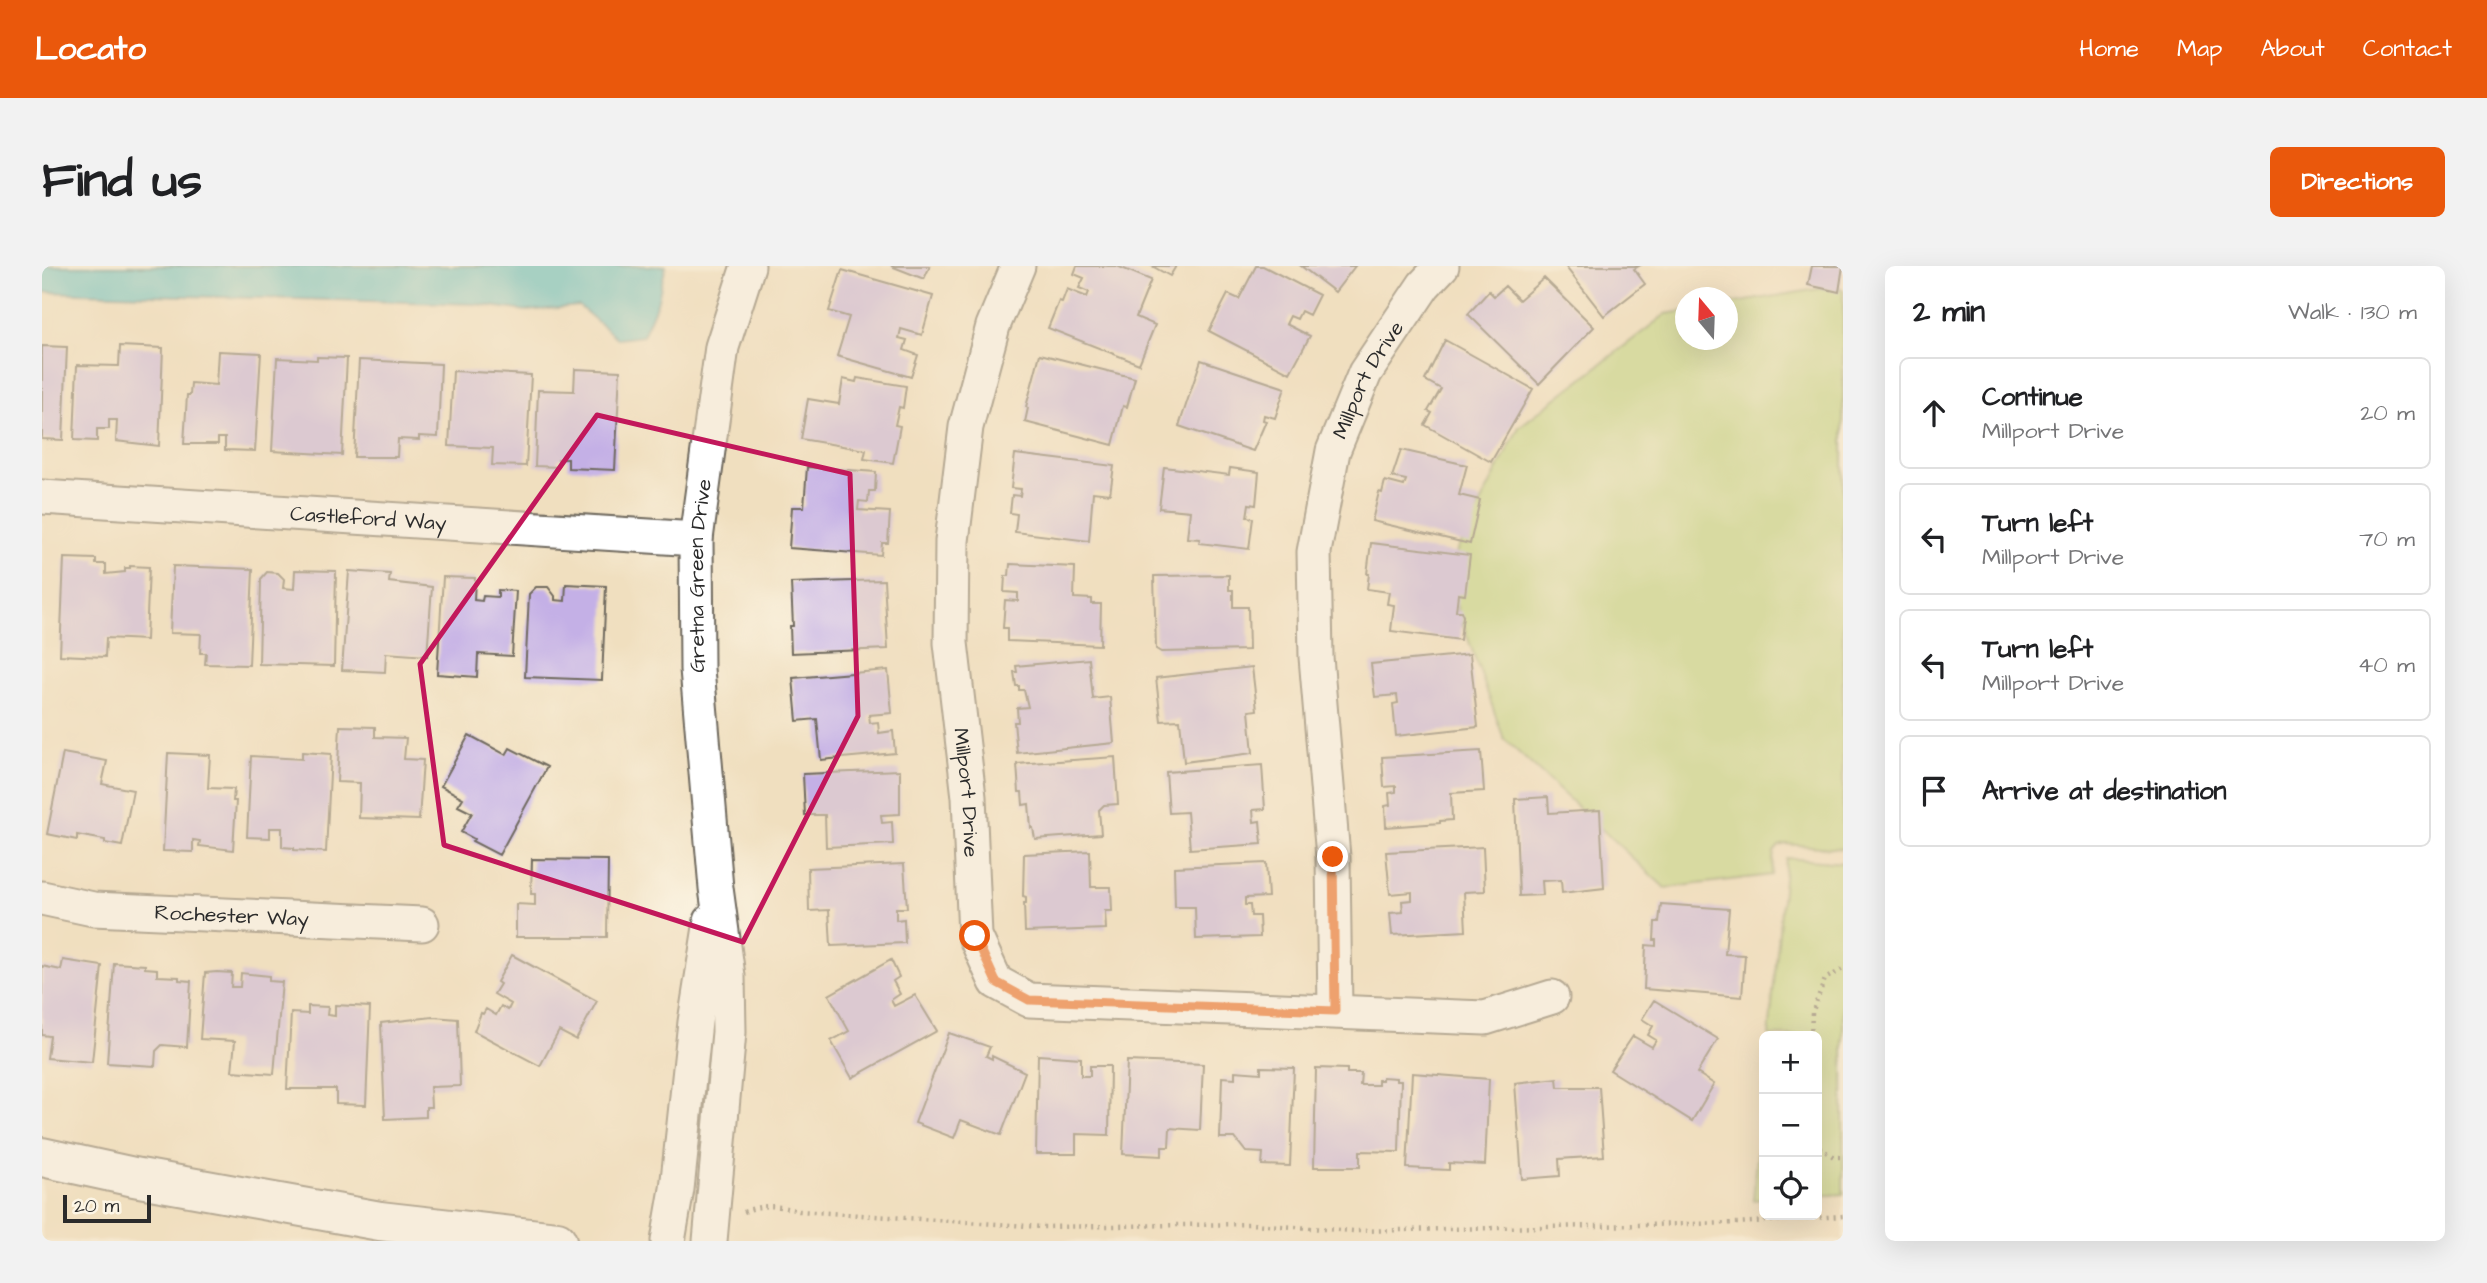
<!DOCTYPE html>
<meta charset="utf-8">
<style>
body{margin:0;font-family:"Architects Daughter",sans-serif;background:#f2f2f2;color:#202124}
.controls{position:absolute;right:21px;bottom:21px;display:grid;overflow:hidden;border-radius:10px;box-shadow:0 7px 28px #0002}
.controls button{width:63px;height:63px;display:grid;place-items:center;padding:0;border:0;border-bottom:2px solid #e0e0e0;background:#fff;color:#202124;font:35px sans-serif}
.compass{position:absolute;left:1633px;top:21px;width:63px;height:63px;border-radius:50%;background:#fff;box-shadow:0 7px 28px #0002;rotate:341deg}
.scale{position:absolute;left:21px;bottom:18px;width:88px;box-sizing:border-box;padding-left:7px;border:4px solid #2b2b2b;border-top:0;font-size:19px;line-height:24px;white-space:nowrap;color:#2b2b2b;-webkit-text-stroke:5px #fcf5e5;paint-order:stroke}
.stop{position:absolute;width:21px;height:21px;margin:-16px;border:5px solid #ea580c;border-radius:50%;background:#fff}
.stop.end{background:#ea580c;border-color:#fff;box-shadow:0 2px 7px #0008}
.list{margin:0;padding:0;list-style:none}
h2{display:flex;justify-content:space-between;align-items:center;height:91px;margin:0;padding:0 28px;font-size:30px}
h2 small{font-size:23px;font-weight:400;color:#757577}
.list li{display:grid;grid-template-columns:46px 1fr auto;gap:21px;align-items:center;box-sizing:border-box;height:112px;margin:0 14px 14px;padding:0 14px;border:2px solid #e0e0e0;border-radius:10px}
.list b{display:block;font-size:26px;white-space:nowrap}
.list p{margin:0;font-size:23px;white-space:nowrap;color:#757577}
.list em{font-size:23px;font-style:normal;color:#757577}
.icon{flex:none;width:38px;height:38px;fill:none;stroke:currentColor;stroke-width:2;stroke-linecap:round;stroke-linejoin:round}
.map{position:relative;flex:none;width:1801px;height:975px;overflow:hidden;border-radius:10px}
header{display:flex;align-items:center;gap:42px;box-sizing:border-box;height:98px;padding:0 35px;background:#ea580c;color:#fff}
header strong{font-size:33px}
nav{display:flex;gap:38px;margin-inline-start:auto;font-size:24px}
.intro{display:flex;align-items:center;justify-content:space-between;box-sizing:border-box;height:168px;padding:0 42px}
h1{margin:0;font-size:49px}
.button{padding:18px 32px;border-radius:10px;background:#ea580c;color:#fff;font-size:24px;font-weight:700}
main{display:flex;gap:42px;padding:0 42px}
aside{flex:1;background:#fff;border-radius:10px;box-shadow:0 7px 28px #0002}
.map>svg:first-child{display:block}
.green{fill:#bad57b;stroke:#728053;stroke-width:2}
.water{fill:#50bec6;stroke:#3e7478;stroke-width:2}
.building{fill:#c4b0e6}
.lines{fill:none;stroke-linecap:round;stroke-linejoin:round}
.minor-casing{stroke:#706a5f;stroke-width:37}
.major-casing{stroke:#706a5f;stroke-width:42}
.path{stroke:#706a5f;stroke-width:4.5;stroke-dasharray:2 5;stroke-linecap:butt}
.minor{stroke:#fff;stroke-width:33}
.major{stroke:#fff;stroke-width:38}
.route{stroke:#ea580c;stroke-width:9}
.marked{fill:none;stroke:#c2185b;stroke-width:5;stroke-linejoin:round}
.labels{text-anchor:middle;stroke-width:5;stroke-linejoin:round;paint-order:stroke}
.street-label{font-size:21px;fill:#2b2b2b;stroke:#fcf5e5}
</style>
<header>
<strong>Locato</strong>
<nav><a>Home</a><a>Map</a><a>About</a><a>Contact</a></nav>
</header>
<div class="intro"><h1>Find us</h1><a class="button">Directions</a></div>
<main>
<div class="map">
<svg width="1801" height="975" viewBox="0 0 1801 975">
<rect width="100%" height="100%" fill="#fcf5e5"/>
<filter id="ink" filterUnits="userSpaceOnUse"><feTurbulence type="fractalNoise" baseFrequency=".0143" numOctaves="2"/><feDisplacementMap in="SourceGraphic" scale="14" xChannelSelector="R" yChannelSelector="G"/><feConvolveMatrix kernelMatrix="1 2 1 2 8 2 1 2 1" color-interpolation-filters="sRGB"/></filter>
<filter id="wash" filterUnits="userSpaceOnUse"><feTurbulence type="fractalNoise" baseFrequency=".00686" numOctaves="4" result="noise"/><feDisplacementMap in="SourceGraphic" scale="28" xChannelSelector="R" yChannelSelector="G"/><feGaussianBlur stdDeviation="1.57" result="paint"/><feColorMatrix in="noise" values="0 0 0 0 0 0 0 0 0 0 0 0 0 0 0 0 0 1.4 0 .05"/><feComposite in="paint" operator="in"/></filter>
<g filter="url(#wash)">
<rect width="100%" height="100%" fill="#f0dfbf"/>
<path class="green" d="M1794 20 1801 24V583L1744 578 1737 580 1732 586 1729 609 1623 622 1462 473 1403 308 1477 161 1624 48 1643 45 1644 74H1686V38Z
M1744 592 1801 597V928L1775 930V770H1727Z
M1722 819V933L1711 934Z"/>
<path class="water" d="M0 0H624L615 37 601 70 576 73 537 40 485 45 433 38 0 26Z"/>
<g id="blocks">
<path class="building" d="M849 0H888L882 13Z
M1035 0H1075L1109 14 1094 51 1113 59 1097 98 1006 62 1017 35 1020 36 1025 23 1045 31 1047 26 1037 22 1042 12 1032 8Z
M1110 0H1134L1128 10Z
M1214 0H1221L1277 29 1267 49 1259 45 1255 53 1248 50 1244 58 1268 70 1248 107 1167 65 1186 28 1197 33Z
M1259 0H1313L1293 26Z
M1523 0H1597L1592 3 1603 18 1562 50Z
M1770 0H1801L1797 26 1766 19Z
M800 4 891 30 880 69 859 63 857 72 865 74 862 84 876 89 869 111 795 90 807 51 787 45Z
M1502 12 1552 61 1497 118 1426 48 1447 25 1452 30 1463 20 1477 34Z
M1403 74 1491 123 1449 196 1383 159 1390 147 1386 145 1399 123 1383 114Z
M0 80 25 81 21 174 0 173Z
M78 80 121 82 117 180 74 175 75 154H67V163H55V175L32 174 35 99 77 100Z
M176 85 219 87 213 185 183 184V172H176V178H142L145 129H148L149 117 174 119Z
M998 88 1093 112 1085 141 1081 140 1071 179 983 156 986 142 984 141Z
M275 91 305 92 300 189 230 185 235 92 275 94Z
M317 94 399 98 396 171 377 170V174L356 173 355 191H312Z
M1159 94 1243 122 1233 152 1222 149 1221 154 1224 155 1211 185 1137 160Z
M533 103 578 105 573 204 526 202V193H516V201L493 200 496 124 532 125Z
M411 105 489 109 484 200 450 199 451 182 407 180Z
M815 112 864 120 861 142 857 141 853 159 858 160 851 197 822 193 824 184 759 173 766 133 797 138 801 113 814 116Z
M1359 184 1425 199 1417 229 1438 234 1428 278 1330 255 1337 226 1340 227 1343 215 1362 220 1364 214 1350 211Z
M973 188 1072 200 1068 228 1051 226 1047 275 973 266 975 248 968 247 970 229 978 230 979 223 969 222Z
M765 201 834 206 833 225H827L826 236 817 235 816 244 848 246 846 277H840L839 289 747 282 750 241H762Z
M1122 201 1187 209 1188 202 1217 206 1214 239 1207 238 1205 251 1211 252 1207 283 1157 277 1158 273 1145 272 1148 245 1117 242Z
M1329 277 1428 289 1423 329 1416 328 1414 345H1419L1421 350 1418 374 1349 365 1352 339 1345 338 1347 326 1325 323 1327 308H1325Z
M22 292 54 293V298H64V308L83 306V302H88V300L107 301 104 374 64 372 63 391 18 389Z
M968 298 1033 301 1032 332 1050 333V338H1059L1058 379 965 375V362H961L963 334 976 335V327L962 326 963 310H967Z
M131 300 211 303 207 399 163 398 164 387H158L159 368 128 367Z
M253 304 294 305 292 400 217 398 219 313 225 306 236 307 242 313 241 322 252 323Z
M307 305 348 308 347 316 390 321 385 390 344 387 343 406 300 404Z
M1187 309V324H1191V341H1206L1207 384 1119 386 1114 383 1112 310Z
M401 311 433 312 432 334 440 335 441 330 456 331V324L474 325 470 390 436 388 435 411 395 408Z
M842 314 846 383 749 387 748 360H751L749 317Z
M524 318 564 320 560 414 483 411 487 328 494 321H506L513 330V334L523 335Z
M1428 388 1436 461 1354 470 1351 438 1356 437 1355 429 1333 431 1329 398Z
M1047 393 1051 433 1068 431 1072 477 975 487 972 456H976L975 442 986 441 982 424H977V420H974L972 406H975L974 400Z
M1210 401 1215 444 1207 445 1211 487 1142 496 1138 454 1119 455 1114 412Z
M846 404 850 447 827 449 828 457 836 456 837 467 851 465 853 487 779 494 775 453 755 455 751 412Z
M298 460 333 461V471L364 472 362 493 381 494 377 554 317 552 318 517 295 516Z
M427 469 464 489 468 482 505 501 457 589 430 575 432 573 419 566 430 547 416 540 421 532 399 520Z
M1439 485 1442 525 1409 527 1410 554 1398 555V557L1344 561 1343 540 1348 539 1347 527 1354 526V520L1342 521 1340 491Z
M260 486 289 488 284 586 252 584V582L240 581V562H228V572L205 571 209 490 260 493Z
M21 487 65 495 60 518 91 524 80 580 63 577V574L35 569V574L5 568Z
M126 487 168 489 166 522 192 523 191 535H194L191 584 157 580 158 575 151 574V586L121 585Z
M1073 491 1076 538 1062 539 1057 544 1059 568 993 573 991 562H989L987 538 981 539 980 526H977L975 498Z
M1220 499 1223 543 1211 544 1212 556 1218 555 1220 578 1148 583 1145 546 1127 547 1124 506Z
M858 504V548L839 549 840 557 850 556 851 578 784 581 783 549H763L761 508Z
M1506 531 1507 547 1558 544 1562 622 1520 627 1519 614 1500 615 1501 629 1477 630 1473 533Z
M1441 581 1443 625 1422 626 1424 665 1350 669 1348 647 1361 646 1360 635 1370 634V626L1348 628 1344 586Z
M1048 585 1049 621H1069L1070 645H1063L1064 663 983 666 982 637H984V631L981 630 982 588Z
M490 593 566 594 565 671H474V638L493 639V628H489Z
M1224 597 1226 631 1203 632V639H1208L1209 650H1217L1218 671 1154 673 1153 641H1133L1132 601Z
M862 598 865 642H854V654L862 653 863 677 789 680 787 644 767 645 766 602Z
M1619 638 1687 643 1683 688 1703 689 1700 731 1602 723 1604 679 1614 680V674H1612L1613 656H1617Z
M470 689 555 735 534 774 517 765 498 800 432 765 439 747 441 748 444 743 454 749 459 740 466 744 469 738 452 728 458 718 455 716Z
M21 694 60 700 50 796 5 792 8 770 0 769V700L19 704Z
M849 694 857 711 851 715 858 728 849 734 852 740 873 729 895 765 810 812 789 775 807 765 787 729Z
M72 697 103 699V702L115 703V710L137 711V714L149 715 145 781 120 779 114 785 113 800 65 797Z
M175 706 190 707 189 721H198L199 707 227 710V715L240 716 232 808 190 805 193 775 158 773 163 707Z
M1612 734 1676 773 1655 807 1672 818 1650 855 1568 804 1591 770 1610 781 1614 774 1606 769 1611 760 1600 753Z
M293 739 328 741 324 839 294 838V823H245L249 747 266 748V740L286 741 285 749 293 750Z
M391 751 416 753 418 820 388 821 389 841H384V851L343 853 339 757Z
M907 767 948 781 944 790 950 793V790L983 806 959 869 919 854 912 872 873 857Z
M996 789 1039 792V810H1048V800H1068L1067 869 1034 868V888H994Z
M1085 795 1161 798 1158 864 1128 862 1127 881H1120V890L1081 888Z
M1219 801 1252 802 1248 900 1220 899 1221 887 1204 886 1193 872H1178L1180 811 1193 812V805L1219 807Z
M1274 802 1305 803V807H1319L1318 819H1336V814H1340V811L1354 812V815H1359L1357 886 1318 885V901H1272Z
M1370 807 1447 813 1443 899 1407 897V904L1365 902Z
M1515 812 1516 821H1557L1562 890 1517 893 1518 910 1480 913 1473 817Z"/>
</g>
</g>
<g filter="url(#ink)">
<use href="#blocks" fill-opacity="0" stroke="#706a5f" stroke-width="2"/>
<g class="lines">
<g class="minor-casing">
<g id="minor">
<path id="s1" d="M976 0 951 60 924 161 910 275 909 377 927 531 933 670 954 716 987 734 1443 752 1510 731"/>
<path id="s2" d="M0 231 654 273"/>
<path id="s3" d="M0 632 51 643 380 658"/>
<path id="s4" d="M1293 745 1291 591 1274 391 1272 286 1291 185 1323 107 1382 19 1400 0"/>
<path d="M626 975 635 923 653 756 669 655"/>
<path id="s5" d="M668 975 687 766 686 710 674 622 655 403 654 273 680 81 706 0"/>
</g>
</g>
<g class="major-casing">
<path id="major" d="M0 891 92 911 338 955 515 975"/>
</g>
<path class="path" d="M1769 770 1770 747 1783 713 1801 703
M1775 876 1776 881 1792 891H1801
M702 946C721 937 738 940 757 945L1000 961 1209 958 1312 965 1695 957 1801 950"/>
<use href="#minor" class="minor"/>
<use href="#major" class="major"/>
</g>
</g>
<g class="lines" filter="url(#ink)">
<path class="route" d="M933 670 954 716 987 734 1293 745 1291 591"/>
</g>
<path d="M0 0H1801V975H0ZM555 149 808 208 816 450 701 676 402 579 378 398Z" fill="#f0dfbf" fill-opacity=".55" fill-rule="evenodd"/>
<path class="marked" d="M555 149 808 208 816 450 701 676 402 579 378 398Z"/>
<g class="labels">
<g class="street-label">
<text dy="7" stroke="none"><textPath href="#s4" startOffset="642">Millport Drive</textPath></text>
<text dy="7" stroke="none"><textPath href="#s2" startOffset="327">Castleford Way</textPath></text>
<text dy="7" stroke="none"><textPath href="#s5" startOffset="668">Gretna Green Drive</textPath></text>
<text dy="7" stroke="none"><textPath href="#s1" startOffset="537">Millport Drive</textPath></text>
<text dy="7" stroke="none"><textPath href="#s3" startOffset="191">Rochester Way</textPath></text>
</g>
</g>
</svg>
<div class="controls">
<button>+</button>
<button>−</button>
<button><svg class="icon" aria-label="locate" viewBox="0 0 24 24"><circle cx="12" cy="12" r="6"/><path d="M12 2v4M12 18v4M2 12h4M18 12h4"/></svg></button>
</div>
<svg class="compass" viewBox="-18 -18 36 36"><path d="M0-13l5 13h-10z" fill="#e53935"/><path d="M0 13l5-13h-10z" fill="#757577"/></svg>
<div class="scale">20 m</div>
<div class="stop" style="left:933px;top:670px"></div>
<div class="stop end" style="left:1291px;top:591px"></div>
</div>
<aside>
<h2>2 min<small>Walk · 130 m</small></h2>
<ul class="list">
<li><svg class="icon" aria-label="ahead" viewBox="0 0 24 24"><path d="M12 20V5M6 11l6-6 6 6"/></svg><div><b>Continue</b><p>Millport Drive</p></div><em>20 m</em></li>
<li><svg class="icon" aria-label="left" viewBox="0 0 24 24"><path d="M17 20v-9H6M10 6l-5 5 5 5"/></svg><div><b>Turn left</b><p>Millport Drive</p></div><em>70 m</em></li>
<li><svg class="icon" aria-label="left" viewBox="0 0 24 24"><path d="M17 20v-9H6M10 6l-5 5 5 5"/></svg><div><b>Turn left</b><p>Millport Drive</p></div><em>40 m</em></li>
<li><svg class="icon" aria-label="arrive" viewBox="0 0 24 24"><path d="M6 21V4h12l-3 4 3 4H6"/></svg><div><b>Arrive at destination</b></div></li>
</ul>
</aside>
</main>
